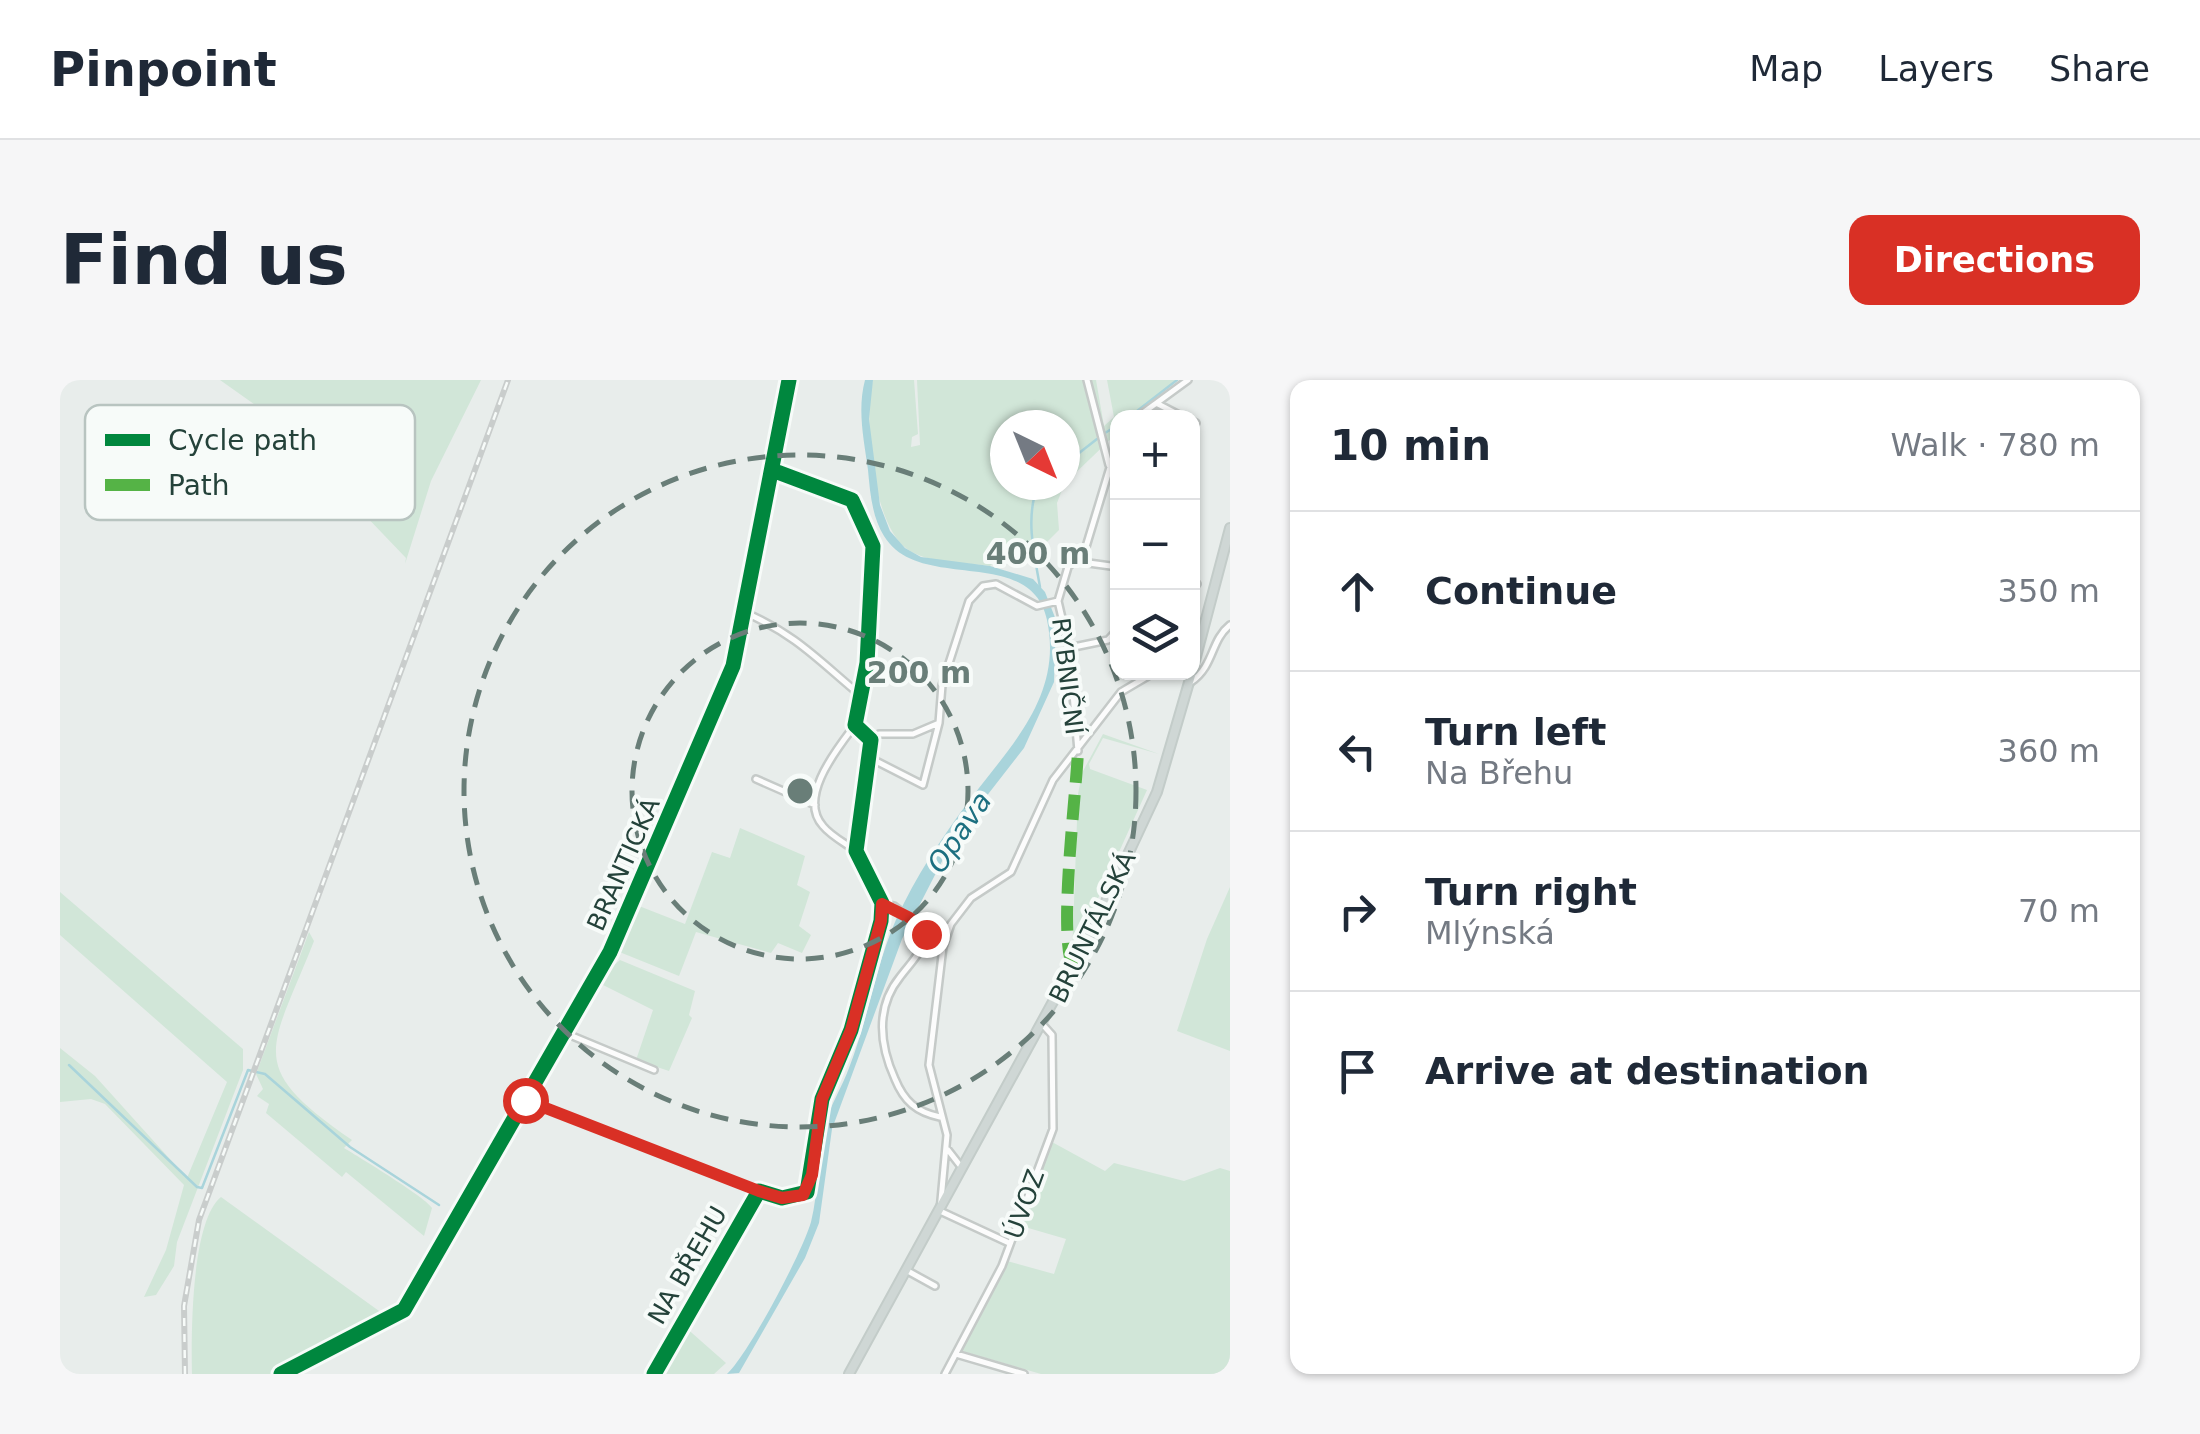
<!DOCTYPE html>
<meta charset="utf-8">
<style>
body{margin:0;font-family:"DejaVu Sans",sans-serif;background:#f6f6f7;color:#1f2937}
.controls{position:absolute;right:30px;top:30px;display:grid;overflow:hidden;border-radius:20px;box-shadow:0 2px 8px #0004}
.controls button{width:90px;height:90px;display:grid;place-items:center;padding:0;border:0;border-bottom:2px solid #e0e1e3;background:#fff;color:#1f2937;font:50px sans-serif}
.compass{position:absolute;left:930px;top:30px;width:90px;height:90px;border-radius:50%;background:#fff;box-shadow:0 2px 8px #0004;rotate:137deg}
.stop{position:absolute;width:30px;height:30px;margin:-22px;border:8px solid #d93025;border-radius:50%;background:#fff}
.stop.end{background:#d93025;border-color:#fff;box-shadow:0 2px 10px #0008}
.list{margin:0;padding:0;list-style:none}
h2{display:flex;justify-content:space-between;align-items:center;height:130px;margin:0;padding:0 40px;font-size:42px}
h2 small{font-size:32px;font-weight:400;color:#747a83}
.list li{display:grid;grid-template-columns:65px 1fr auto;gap:30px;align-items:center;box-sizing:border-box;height:160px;padding:0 40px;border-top:2px solid #e0e1e3}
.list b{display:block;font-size:38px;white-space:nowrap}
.list p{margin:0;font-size:32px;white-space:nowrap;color:#747a83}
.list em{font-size:32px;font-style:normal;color:#747a83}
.icon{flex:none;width:55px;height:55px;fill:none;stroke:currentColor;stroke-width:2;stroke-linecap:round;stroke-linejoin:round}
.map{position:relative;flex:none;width:1170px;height:994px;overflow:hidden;border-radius:20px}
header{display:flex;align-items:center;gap:60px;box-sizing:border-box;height:140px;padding:0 50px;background:#fff;border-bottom:2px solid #e0e1e3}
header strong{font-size:48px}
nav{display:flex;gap:55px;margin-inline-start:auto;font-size:35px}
.intro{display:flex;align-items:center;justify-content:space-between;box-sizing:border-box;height:240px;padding:0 60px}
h1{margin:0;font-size:70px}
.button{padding:25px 45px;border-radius:20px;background:#d93025;color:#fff;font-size:35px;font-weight:700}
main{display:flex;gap:60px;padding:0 60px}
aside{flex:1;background:#fff;border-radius:20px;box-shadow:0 2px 8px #0004}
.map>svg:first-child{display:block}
.green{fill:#d1e6d8}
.water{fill:#a9d4db}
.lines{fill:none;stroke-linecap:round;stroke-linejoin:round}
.stream{stroke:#a9d4db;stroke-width:2.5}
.minor-casing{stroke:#c5cac8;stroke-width:10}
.tertiary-casing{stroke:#c5cac8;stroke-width:11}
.primary-casing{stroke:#c3ccc9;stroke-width:12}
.minor{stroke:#fcfcfc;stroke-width:5}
.tertiary{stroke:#fcfcfc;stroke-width:6}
.primary{stroke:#cfd7d5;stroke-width:8}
.rail-casing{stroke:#c9cdcc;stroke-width:6}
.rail{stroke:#f7fbf9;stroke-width:2.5;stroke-dasharray:8;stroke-linecap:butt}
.quiet{stroke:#55b346;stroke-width:12;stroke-dasharray:25 12;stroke-linecap:butt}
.cycleway-casing{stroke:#f7fbf9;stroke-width:21}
.cycleway{stroke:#00873e;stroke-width:15}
.route{stroke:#d93025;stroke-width:12}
.ring{fill:none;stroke:#697e78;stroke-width:5;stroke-dasharray:18 12}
.labels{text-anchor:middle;stroke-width:8;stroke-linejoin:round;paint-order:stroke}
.street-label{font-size:25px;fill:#24423a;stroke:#f7fbf9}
.water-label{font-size:28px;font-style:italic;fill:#1c6f80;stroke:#f7fbf9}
.key{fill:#f7fbf9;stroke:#b8c4c0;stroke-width:2.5}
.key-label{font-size:28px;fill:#24423a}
.centre{fill:#697e78;stroke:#f7fbf9;stroke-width:5}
.ring-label{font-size:30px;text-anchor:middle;font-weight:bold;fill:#697e78;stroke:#f7fbf9;stroke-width:8;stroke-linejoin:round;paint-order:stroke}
</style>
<header>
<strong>Pinpoint</strong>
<nav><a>Map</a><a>Layers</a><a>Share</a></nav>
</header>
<div class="intro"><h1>Find us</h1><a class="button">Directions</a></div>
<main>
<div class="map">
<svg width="1170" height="994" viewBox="0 0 1170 994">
<rect width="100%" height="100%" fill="#e8edeb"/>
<path class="green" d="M160 0H421L371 101 345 184 346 178 208 34Z
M813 0H854L858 54 852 57 851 67 860 65 857 0H1036L1044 46 1054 37 1047 0H1115L1075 37 1058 38 1057 53 1005 103V45H945V105H1004L997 123 999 150 967 182 943 173 930 186C904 182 868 184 847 169 812 144 803 39 813 0Z
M1043 354 1099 374 1043 358 1029 384 1030 389 1087 410 1012 576 1018 414 1022 393Z
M680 448 745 476 737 505 750 512 739 546 751 555 742 573 718 563 711 573 636 552 619 596 557 571 579 526 625 544 652 472 670 478Z
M1170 507V671L1117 651 1147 559Z
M0 512 183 669V690L117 862 114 886 96 915 84 917 106 870 124 805 45 724 31 719 0 722V668L35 696 127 798 167 702 0 555Z
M249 552 254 561C211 671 183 685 292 760L284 768C299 777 368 819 372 828L364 856 286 792 282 797 206 733 209 724 197 716 203 709 196 694Z
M560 580 635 611 629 635 632 638 609 691 576 680 593 630 543 605 547 591Z
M992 762 1045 791 1054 783 1124 801 1160 788 1170 791V994H981L902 971 947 881 994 894 1006 859 958 845Z
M161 817 326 936 212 994H132C131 956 131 841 161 817Z
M624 946 666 983 654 994H596Z"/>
<path class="water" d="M805 0H813L809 39 820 125 830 151 845 168 861 177 930 186 973 199 985 212 996 240 994 302 964 368 894 458 842 559 772 749 759 843 745 878 679 993 667 994C689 973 742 873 751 842 759 810 757 776 765 744 771 724 782 707 789 688 810 634 817 574 844 523 864 483 892 443 919 408 958 358 1002 310 987 240 971 164 859 214 824 156 812 137 810 112 808 90 804 60 797 30 805 0Z"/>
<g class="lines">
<path class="stream" d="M1068 38 1117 0
M1045 53 1058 45
M1005 84 1037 59
M978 105C965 138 974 172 980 207
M9 685 137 807 142 808 188 690 205 694 290 767 379 825"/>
<g class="minor-casing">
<path id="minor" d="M1027 0 1049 85
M1098 24 1125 38
M1076 38 1128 0
M1132 41 1136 43
M1022 180 1058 61
M1132 202 1137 204
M998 221 1009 268 1018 371
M684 232C736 255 756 278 799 314
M1009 268 1048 260 1058 249
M1131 302C1155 285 1150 261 1170 245
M795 345C778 368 737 417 763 446 771 456 785 463 796 471
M811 360 819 354H853L879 343 882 305 909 221 923 206 936 204 977 226 998 221 1008 187 1014 181 1058 187
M812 379 863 405 879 343
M696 399 755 425
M822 523 834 526 866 551C864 571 852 581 840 597 815 628 820 666 835 699 844 721 856 732 880 737
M867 554 889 546
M505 653 594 690
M465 720 699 811
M888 770 902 788
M949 863 880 831 887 755 869 685 883 567 891 544 911 518 951 492 993 400 1061 312 1095 292
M846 890 875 906
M896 974 964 994
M594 994 699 811 722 818 747 812 762 719 791 650 821 541 822 523 796 471 811 360 795 345 807 283 813 166 792 120 712 90
M885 994 942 886 993 749 992 655 983 645"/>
</g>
<g class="tertiary-casing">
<path id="tertiary" d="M221 994 344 930 550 572 673 286 729 0"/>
</g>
<g class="primary-casing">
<path id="primary" d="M1132 292 1170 148
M789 994 1035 545 1097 412 1132 292"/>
</g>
<use href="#minor" class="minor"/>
<use href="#tertiary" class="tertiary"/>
<use href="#primary" class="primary"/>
<g class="rail-casing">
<path id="rail" d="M125 994 124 926 139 840 448 0"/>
</g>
<use href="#rail" class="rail"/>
<path class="quiet" d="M1013 587C998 556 1016 416 1018 371"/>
<g class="cycleway-casing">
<path id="cycleway" d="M221 994 344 930 550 572 673 286 729 0
M594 994 699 811 722 818 747 812 762 719 791 650 821 541 822 523 796 471 811 360 795 345 807 283 813 166 792 120 712 90"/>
</g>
<use href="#cycleway" class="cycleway"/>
</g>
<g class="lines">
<path class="route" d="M465 720 699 811 722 818 743 815 752 795 762 719 791 650 821 541 822 524 858 542 866 554"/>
</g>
<g class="ring">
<circle cx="740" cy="411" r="168"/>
<circle cx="740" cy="411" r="336"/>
</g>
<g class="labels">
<g class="street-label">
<text transform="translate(1008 296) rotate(83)" y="9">RYBNIČNÍ</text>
<text transform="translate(563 484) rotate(-66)" y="9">BRANTICKÁ</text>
<text transform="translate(1032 547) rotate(-64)" y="9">BRUNTÁLSKÁ</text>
<text transform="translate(964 824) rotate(-70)" y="9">ÚVOZ</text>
<text transform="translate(627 885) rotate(-60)" y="9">NA BŘEHU</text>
</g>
<g class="water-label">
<text transform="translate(899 452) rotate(-56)" y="10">Opava</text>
</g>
</g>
<rect x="25" y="25" width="330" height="115" rx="15" class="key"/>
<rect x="45" y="54" width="45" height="12" fill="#00873e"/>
<rect x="45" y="99" width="45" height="12" fill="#55b346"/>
<g class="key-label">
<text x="108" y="70">Cycle path</text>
<text x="108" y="115">Path</text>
</g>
<circle cx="740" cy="411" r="15" class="centre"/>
<g class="ring-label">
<text x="978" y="184">400 m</text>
<text x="859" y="303">200 m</text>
</g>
</svg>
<div class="controls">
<button>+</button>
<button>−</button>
<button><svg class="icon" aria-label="layers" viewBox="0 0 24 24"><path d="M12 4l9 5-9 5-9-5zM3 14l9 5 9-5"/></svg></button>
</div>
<svg class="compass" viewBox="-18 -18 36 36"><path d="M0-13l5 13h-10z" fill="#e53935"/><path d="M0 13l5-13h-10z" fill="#747a83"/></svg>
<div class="stop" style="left:465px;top:720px"></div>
<div class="stop end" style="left:866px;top:554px"></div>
</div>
<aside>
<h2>10 min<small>Walk · 780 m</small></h2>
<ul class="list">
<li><svg class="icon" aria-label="ahead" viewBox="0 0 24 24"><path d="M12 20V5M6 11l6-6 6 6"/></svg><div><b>Continue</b></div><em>350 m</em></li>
<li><svg class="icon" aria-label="left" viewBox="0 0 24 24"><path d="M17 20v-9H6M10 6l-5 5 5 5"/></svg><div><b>Turn left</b><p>Na Břehu</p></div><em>360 m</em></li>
<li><svg class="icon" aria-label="right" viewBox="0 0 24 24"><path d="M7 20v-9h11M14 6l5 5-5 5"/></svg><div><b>Turn right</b><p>Mlýnská</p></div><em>70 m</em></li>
<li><svg class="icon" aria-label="arrive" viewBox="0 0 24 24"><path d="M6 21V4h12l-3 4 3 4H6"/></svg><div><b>Arrive at destination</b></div></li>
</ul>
</aside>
</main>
